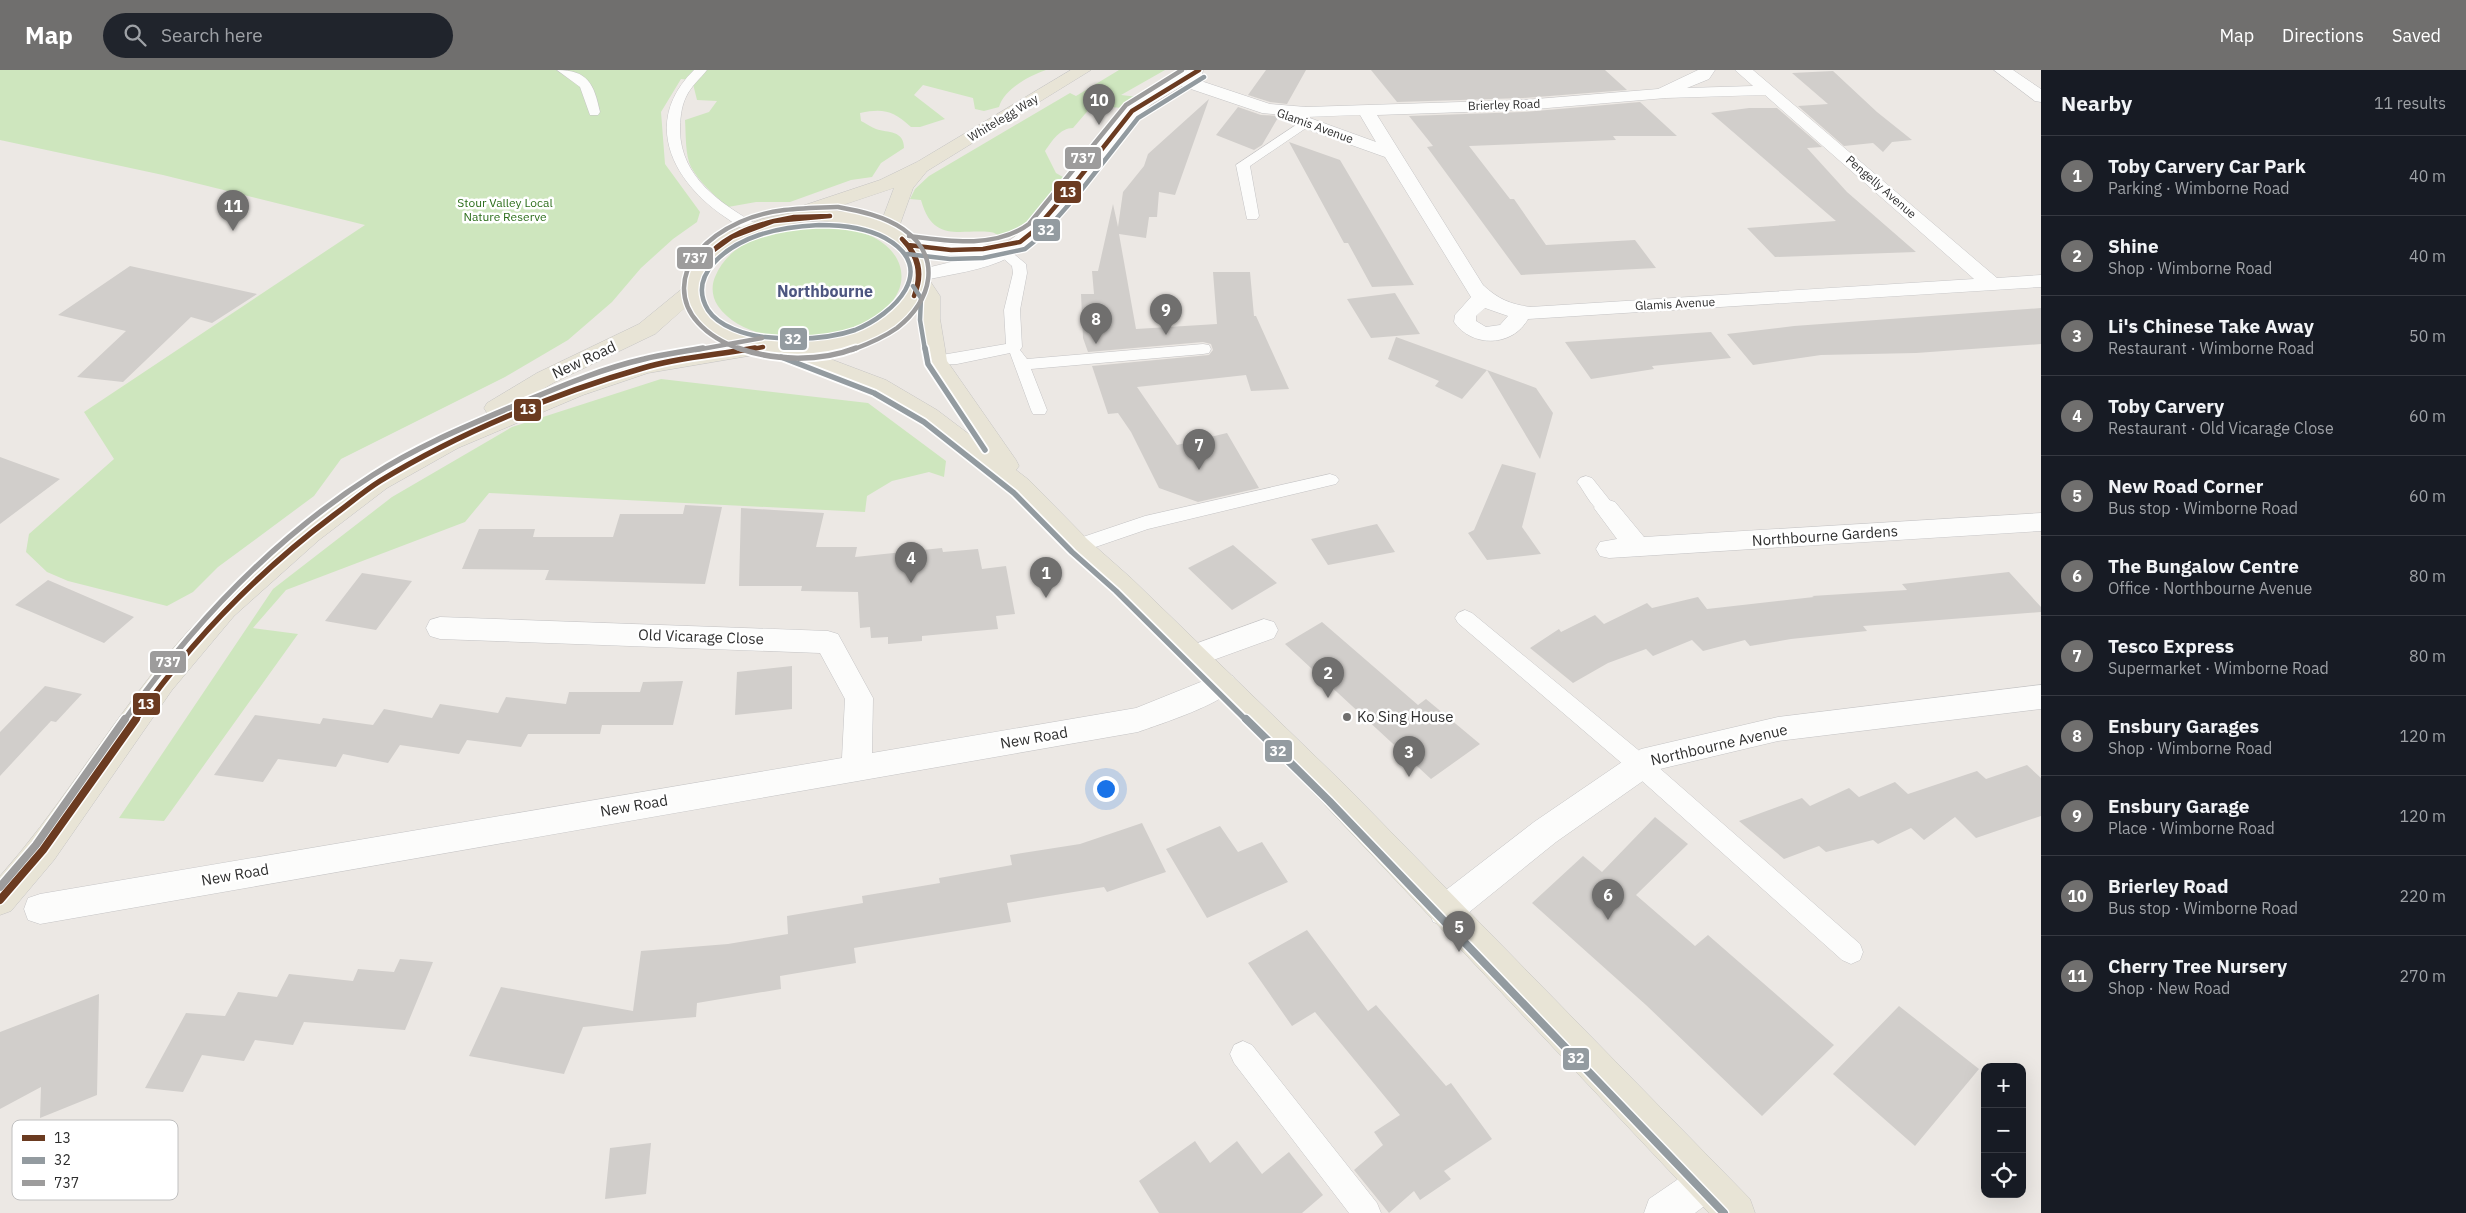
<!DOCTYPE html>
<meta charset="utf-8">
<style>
body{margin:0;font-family:"IBM Plex Sans",sans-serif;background:#20242c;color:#f1f3f6}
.controls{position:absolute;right:15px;bottom:15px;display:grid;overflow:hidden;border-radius:10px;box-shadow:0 5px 20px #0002}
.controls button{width:45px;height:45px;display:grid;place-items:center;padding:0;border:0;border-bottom:1px solid #363941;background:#171b24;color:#f1f3f6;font:25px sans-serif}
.you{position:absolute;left:1105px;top:718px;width:18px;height:18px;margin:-12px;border:4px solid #fff;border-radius:50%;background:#1a73e8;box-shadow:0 0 0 8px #1a73e833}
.badge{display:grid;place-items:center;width:32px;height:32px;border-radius:50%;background:#706f6e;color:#fff;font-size:16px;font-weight:700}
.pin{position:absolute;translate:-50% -41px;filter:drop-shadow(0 1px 2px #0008)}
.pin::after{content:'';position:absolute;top:26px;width:18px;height:15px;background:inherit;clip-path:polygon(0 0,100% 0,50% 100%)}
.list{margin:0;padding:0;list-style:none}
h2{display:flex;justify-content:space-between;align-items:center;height:65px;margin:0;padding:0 20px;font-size:21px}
h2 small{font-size:16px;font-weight:400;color:#9ea1a6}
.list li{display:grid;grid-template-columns:32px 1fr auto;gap:15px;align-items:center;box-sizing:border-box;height:80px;padding:0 20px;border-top:1px solid #363941}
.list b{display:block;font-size:19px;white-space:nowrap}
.list p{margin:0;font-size:16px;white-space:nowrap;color:#9ea1a6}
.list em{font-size:16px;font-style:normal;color:#9ea1a6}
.icon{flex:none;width:28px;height:28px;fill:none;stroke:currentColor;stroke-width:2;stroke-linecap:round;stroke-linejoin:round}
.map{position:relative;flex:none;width:2041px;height:1143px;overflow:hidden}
header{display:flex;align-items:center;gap:30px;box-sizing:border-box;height:70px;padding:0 25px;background:#706f6e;color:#fff}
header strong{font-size:24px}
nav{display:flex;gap:28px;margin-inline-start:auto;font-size:18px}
.search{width:350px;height:45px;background:#20242c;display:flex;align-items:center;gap:12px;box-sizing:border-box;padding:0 18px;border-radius:28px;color:#9ea1a6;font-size:19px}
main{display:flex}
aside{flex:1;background:#171b24}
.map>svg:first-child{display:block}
.green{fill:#cee6be}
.building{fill:#d1cecb}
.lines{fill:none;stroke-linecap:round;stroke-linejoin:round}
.lane-casing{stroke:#c5c4c5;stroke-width:1}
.street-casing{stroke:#c5c4c5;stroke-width:1}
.primary-casing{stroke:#c6c5c4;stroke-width:1}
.lane{fill:#fcfcfb;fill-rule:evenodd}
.street{fill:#fcfcfb;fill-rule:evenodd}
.primary{fill:#e8e4d6;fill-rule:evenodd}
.bus-1-far2-casing{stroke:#fff;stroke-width:7}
.bus-1-far1-casing{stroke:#fff;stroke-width:9}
.bus-1-casing{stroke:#fff;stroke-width:11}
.bus-2-far2-casing{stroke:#fff;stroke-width:7}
.bus-2-far1-casing{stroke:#fff;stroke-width:9}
.bus-2-casing{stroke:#fff;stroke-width:11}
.bus-3-far2-casing{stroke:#fff;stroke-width:7}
.bus-3-far1-casing{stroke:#fff;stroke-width:9}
.bus-3-casing{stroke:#fff;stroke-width:11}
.bus-1-far2{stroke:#6b3b21;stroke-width:4.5}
.bus-1-far1{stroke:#6b3b21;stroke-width:5.5}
.bus-1{stroke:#6b3b21;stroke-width:8}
.bus-2-far2{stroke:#939ba0;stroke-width:4.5}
.bus-2-far1{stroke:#939ba0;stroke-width:5.5}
.bus-2{stroke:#939ba0;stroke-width:8}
.bus-3-far2{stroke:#9d9c9c;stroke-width:4.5}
.bus-3-far1{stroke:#9d9c9c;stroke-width:5.5}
.bus-3{stroke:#9d9c9c;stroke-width:8}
.poi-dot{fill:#706f6e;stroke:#fff;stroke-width:2}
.labels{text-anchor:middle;stroke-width:5;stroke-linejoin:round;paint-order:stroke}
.far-street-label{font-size:12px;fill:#2e2e2e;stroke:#fff}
.far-park-label{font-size:12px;fill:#2c6e1b;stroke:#fff}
.street-label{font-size:15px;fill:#2e2e2e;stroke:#fff}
.poi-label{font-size:15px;fill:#2e2e2e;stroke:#fff;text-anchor:start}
.far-district-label{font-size:16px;font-weight:bold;fill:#4d5680;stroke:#fff}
.key{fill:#fff;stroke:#c0c0c0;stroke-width:1}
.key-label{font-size:14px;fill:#2e2e2e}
.line-badge{stroke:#fff;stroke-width:2}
.badge-label{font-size:14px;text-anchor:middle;font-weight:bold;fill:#fff}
</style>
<header>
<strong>Map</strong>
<div class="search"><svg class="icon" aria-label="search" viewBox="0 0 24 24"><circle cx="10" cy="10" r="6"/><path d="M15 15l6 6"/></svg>Search here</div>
<nav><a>Map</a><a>Directions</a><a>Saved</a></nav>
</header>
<main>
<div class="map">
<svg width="2041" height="1143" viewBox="0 0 2041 1143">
<rect width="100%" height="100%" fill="#ece8e4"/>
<path class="green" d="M0 0H1046C1029 6 1004 19 999 37L984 41 975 39 973 28 923 15 914 25 945 49 920 57H911C893 41 884 38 860 43L861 51C865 53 871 57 876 59 888 63 904 60 904 78L881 93 872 107 851 110 790 132H756L728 137C715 126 699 112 691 97 685 85 686 64 685 50L709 42 717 31 697 30 692 10 681 9 661 42 665 94 700 142 697 152 673 169 641 198 612 232 568 270 505 307 341 389 314 426 218 497 193 522 167 536 68 511 47 502 26 482 29 464 114 389 84 342 365 155 163 105 0 70Z
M1119 0H1165L1121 25 1138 27 1140 30C1130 40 1122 38 1110 37 1104 36 1098 38 1091 37L1073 58C1060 58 1052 71 1045 81L1056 103 1068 110 1047 139 1036 144 1026 153 1030 160C1020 165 1012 169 1001 166 997 165 994 162 990 162 958 159 933 173 921 130L910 129 915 119 929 106 1070 23 1076 26Z
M825 156C842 158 858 160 873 167 903 182 912 213 887 237 850 274 750 282 718 236 712 228 711 216 715 207 731 166 786 157 825 156Z
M661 309 868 333 946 391 944 407 929 402 892 411 867 426 865 442 489 423 465 452 286 520 253 558 298 564 164 751 119 748 273 519 392 427 512 357Z"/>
<path class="building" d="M1266 0H1306L1287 34 1270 32 1248 25Z
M1371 0H1605L1627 20 1523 28 1397 32Z
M1833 1 1877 42 1912 70 1892 72 1883 82 1873 73 1844 76 1798 36 1828 34 1792 3Z
M1209 29 1175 125 1159 122 1157 147H1149L1146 168 1119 164 1136 259 1217 254 1213 202H1250L1254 246H1256L1289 319 1251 321 1246 305 1137 317 1177 375 1227 363 1259 418 1198 432 1159 418 1131 362 1118 343 1108 344 1092 296 1209 285 1213 280 1211 274 1203 272 1088 282 1083 268 1081 224H1094L1092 201H1098L1113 134 1118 157 1123 122 1144 96 1148 84Z
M1640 32 1677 66H1613L1616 70 1469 76 1510 129H1514L1546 175 1635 170 1656 198 1521 205 1427 77 1433 76 1409 46 1523 42Z
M1238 37 1261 45 1279 46 1262 75 1254 80 1216 65Z
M1749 38H1777L1822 77 1807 78 1847 122 1916 182 1775 187 1747 158 1836 151 1711 43Z
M1289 72 1340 90 1414 215 1372 217 1348 173H1344Z
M130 196 257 224 212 253 191 247 123 312 77 307 126 261 58 245Z
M1395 223 1420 264 1371 268 1347 229Z
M2041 238V274L1916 283 1821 285 1753 295 1727 264 1794 256Z
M1711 262 1731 288 1652 296 1654 299 1591 309 1565 272Z
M1396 267 1487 300 1462 329 1435 316 1439 311 1388 289Z
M1487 300 1536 318 1553 343 1540 389Z
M0 387 60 409 0 454Z
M1502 394 1536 403 1522 457 1541 484 1487 490 1468 463 1474 460Z
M685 435 722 437 705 514 545 510 549 500 462 499 479 459H535L533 467H613L620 444H683Z
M741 438 824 443 816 477H857L855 487 942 478 943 482 978 479 982 499 1006 496 1015 544 996 546 998 559 922 566V571L888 574V567L871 568 870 557 860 558 858 522 801 521 802 516H739Z
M1377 454 1395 482 1328 495 1311 469Z
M1233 475 1277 513 1232 540 1188 498Z
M2009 502 2041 537V542L1863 556 1867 561 1791 569 1750 576 1745 570 1703 581 1692 570 1653 586 1646 579 1608 593 1573 613 1530 578 1559 559 1561 562 1595 545 1604 554 1647 533 1652 538 1698 527 1707 539 1814 527 1812 526 1907 520 1902 514Z
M362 503 412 511 376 560 325 551Z
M48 510 134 547 104 573 15 535Z
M1322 552 1418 635 1426 629 1480 674 1431 709 1285 574Z
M792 596V639L735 645 737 602Z
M683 611 673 655H602L600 664H528L521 677 467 670 459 684 400 675 388 693 343 684 336 697 278 689 263 712 214 705 255 645 320 654 323 648 373 655 384 639 432 648 440 634 498 643 506 627 566 634 569 622H640L643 612Z
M45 616 82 624 56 652 51 651 0 706V662Z
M2027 695 2041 708V746L1976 768 1955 747 1924 770 1911 758 1878 774 1873 770 1826 782 1819 776 1784 789 1739 751 1802 728 1810 736 1849 718 1859 727 1895 712 1908 724 1977 701 1986 709Z
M1655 747 1688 774 1636 825 1695 876 1708 865 1834 975 1762 1046 1646 935 1532 833 1583 786 1602 802Z
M1142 753 1166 802 1107 822 1104 817 1007 833 1011 852 854 878 856 893 780 906 781 919 697 933 696 947 583 957 564 1004 469 986 501 917 633 941 641 881 728 874 788 864 787 846 863 833 862 826 940 813 939 808 1012 795 1010 785 1080 774Z
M1220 756 1238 782 1262 772 1288 812 1207 848 1166 779Z
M1307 860 1368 941 1376 935 1446 1016 1451 1013 1492 1069 1444 1101 1451 1109 1420 1130 1414 1121 1389 1143 1354 1100 1383 1075 1374 1062 1400 1045 1315 942 1292 956 1248 893Z
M400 889 433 892 405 960 304 952 293 975 255 970 244 991 202 985 183 1022 145 1018 186 943 225 946 238 922 277 927 289 904 353 911 358 899 394 902Z
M99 924 97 1025 40 1048 41 1017 0 1039V962Z
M1899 936 1979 999 1915 1076 1833 1004Z
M1195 1071 1210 1093 1237 1071 1262 1104 1289 1082 1323 1125 1302 1143H1159L1139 1111Z
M651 1073 646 1124 605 1129 610 1078Z"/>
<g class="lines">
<g class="lane-casing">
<path id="lane" d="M557 0C588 0 594 14 600 42L598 45H590L580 17Z
M694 0H707C700 9 691 16 686 27 681 37 680 50 680 61 681 107 720 133 756 154L758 157 756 160C745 163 734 153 725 147 673 112 641 52 694 0Z
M1305 49 1309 50 1311 53 1309 56 1250 96 1259 146 1257 149H1247L1236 95Z
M1004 179 1009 180 1026 194 1027 203 1020 240 1022 277 1020 280 1027 289 1203 274 1209 275 1211 279 1209 283 1203 284 1031 299 1047 340 1045 344H1033L1031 340 1010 283 957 294 930 295 928 291 930 287 1006 274 1004 240 1013 203 1012 196 997 183Z
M1330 404 1336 406 1339 410 1336 414 1148 459 1078 483 1071 481 1069 476 1071 471 1145 446Z
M1586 406 1592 408 1612 433 1615 438 1612 443C1597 447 1588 428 1580 416L1577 412 1580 408Z
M1465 540 1472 543 1648 688 1860 874 1863 882 1860 890 1851 894 1842 890 1632 702 1458 553 1455 548 1458 543Z
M1243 971 1252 975 1377 1133 1381 1143H1349L1234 993 1230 984 1234 975Z"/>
</g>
<g class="street-casing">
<path id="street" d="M1187 0H1203L1202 5 1195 9 1270 34 1306 37 1523 30 1658 19 1698 0H1715L1709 9 1687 18 1753 16 1735 0H1753L1997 208 2041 205V217L1528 249C1513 277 1472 278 1454 252L1455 245 1471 227 1385 87 1284 51 1283 45 1262 43 1182 16 1152 34 1138 46C1098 90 1064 160 1010 187 983 201 950 204 921 211L914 209 911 205 914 201 980 185C953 186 927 186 901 179L898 175 901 171C916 167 933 173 949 174 962 175 976 171 989 175L992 179 990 181C1052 153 1080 84 1126 38 1143 21 1166 11 1187 0ZM1765 25 1974 209 1530 237C1510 234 1498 229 1483 215L1377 45 1523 40 1666 28ZM1360 45 1376 72 1307 47ZM1485 238 1508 246 1500 255 1486 257 1476 251V246Z
M1994 0H2013L2041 19V32L2035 31Z
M1606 429 1615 432 1644 467 2041 443V461L1609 488 1600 486 1596 479 1600 472 1617 469 1594 438 1597 432Z
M440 547 828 561 838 564 873 628 872 683 1136 638 1223 603 1233 606 1237 614C1227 633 1160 654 1138 662L40 854 28 850 24 839 28 828 40 824 842 688 845 629 820 583 440 569 430 566 426 558 430 550Z
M1264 549 1274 552 1278 560 1274 568 1194 597 1184 594 1180 586 1184 578Z
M2041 615V639L1778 671 1660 699 1556 772 1457 852 1445 856 1433 852 1429 841 1433 830 1534 752 1641 679 1778 647Z
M1706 1093 1719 1099 1725 1112 1719 1125 1695 1143H1644L1649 1129 1693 1099Z"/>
</g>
<g class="primary-casing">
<path id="primary" d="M1071 0H1091L927 101 913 118 899 157 917 172 928 190 930 211 940 226V249L947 291 1016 390 1019 396 1016 400 1029 410 1087 469 1131 508 1346 716 1750 1129 1755 1143H1709L1324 734 1113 522 1069 483 1011 422 921 350 870 320 776 284 766 283 648 303 583 325 458 378 387 418 319 470 234 546 172 620 54 790 11 841 0 845V806C56 743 99 671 152 604 212 528 288 461 368 407 407 381 451 363 493 345L487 343 484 338 487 333 537 303 639 254 683 218 692 192 704 177 721 165 762 149 800 141 802 136 880 110 917 92ZM894 118 882 150 855 143 828 140ZM808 151C827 151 846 152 864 157 920 173 925 216 880 250 841 279 746 281 712 245 705 238 705 229 704 220 698 173 775 156 808 151ZM919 235 918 249 925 291 978 371 937 340 886 310 817 284C857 278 894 268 919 235ZM686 237 702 259 733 275 637 292 567 315 515 336 553 313 655 264Z"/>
</g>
<use href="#lane" class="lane"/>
<use href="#street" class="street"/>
<use href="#primary" class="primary"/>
<g class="bus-1-far2-casing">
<path id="bus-1-far2" d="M774 151 794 147 830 146
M774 151 830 146
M902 169C919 185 924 204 914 226
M902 169C918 186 922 204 914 226
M908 175 951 180 983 179 1020 172 1035 160 1072 117 1132 41 1199 0
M710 183C728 165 750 157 774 151
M710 183 732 167 774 151
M748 280 763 277"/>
</g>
<g class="bus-1-far1-casing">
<path id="bus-1-far1" d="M135 651C190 572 257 503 334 445 349 434 364 421 380 411 457 364 555 323 643 298 679 287 718 285 755 278"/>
</g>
<g class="bus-1-casing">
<path id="bus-1" d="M0 830 43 780 136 649"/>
</g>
<g class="bus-2-far2-casing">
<path id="bus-2-far2" d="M819 155C841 155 865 157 885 168 941 199 893 245 855 260 826 270 795 270 765 267 746 265 719 257 708 240 686 204 729 175 759 165 779 158 799 156 819 155Z
M907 184 950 189 983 188 1025 179 1041 166 1079 123 1138 48 1204 7
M913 216 921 228 920 250 925 280"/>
</g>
<g class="bus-2-far1-casing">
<path id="bus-2-far1" d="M925 278 928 294 985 380
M781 287 874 323 924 352 1014 423 1072 482 1116 521 1247 651"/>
</g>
<g class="bus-2-casing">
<path id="bus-2" d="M1246 649 1329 731 1724 1143"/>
</g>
<g class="bus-3-far2-casing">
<path id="bus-3-far2" d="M838 137C860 141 884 146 903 159 943 187 932 231 897 258 883 268 868 274 852 280
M909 166C947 171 996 179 1029 154L1126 35 1182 0
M696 280 762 268
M742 280C663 252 667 185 740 152 770 138 805 138 837 137"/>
</g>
<g class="bus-3-far1-casing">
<path id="bus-3-far1" d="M738 278C774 291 820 292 856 278
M124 651C191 556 274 468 373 405 418 376 467 356 516 335 557 318 600 299 644 289 663 284 683 282 703 278"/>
</g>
<g class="bus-3-casing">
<path id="bus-3" d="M0 817 36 775 125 649"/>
</g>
<use href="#bus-1-far2" class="bus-1-far2"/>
<use href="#bus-1-far1" class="bus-1-far1"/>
<use href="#bus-1" class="bus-1"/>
<use href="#bus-2-far2" class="bus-2-far2"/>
<use href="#bus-2-far1" class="bus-2-far1"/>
<use href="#bus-2" class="bus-2"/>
<use href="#bus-3-far2" class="bus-3-far2"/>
<use href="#bus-3-far1" class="bus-3-far1"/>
<use href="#bus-3" class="bus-3"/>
</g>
<circle class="poi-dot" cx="1347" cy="647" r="5"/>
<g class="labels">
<g class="far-street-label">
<text transform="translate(1504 35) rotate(-2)" y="4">Brierley Road</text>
<text transform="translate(1003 48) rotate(-31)" y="4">Whitelegg Way</text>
<text transform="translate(1315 56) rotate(20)" y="4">Glamis Avenue</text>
<text transform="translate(1881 117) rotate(41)" y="4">Pengelly Avenue</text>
<text transform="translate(1675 234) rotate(-3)" y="4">Glamis Avenue</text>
</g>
<g class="far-park-label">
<text x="505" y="137">Stour Valley Local<tspan x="505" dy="14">Nature Reserve</tspan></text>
</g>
<g class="street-label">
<text transform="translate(584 290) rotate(-25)" y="5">New Road</text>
<text transform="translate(1825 466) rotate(-4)" y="5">Northbourne Gardens</text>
<text transform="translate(701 567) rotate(2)" y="5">Old Vicarage Close</text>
<text transform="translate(1034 668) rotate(-10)" y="5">New Road</text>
<text transform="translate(1719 675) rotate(-13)" y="5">Northbourne Avenue</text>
<text transform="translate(634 736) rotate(-10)" y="5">New Road</text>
<text transform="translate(235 805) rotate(-10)" y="5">New Road</text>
</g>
<g class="poi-label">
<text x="1357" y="652">Ko Sing House</text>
</g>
<g class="far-district-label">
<text x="825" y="227">Northbourne</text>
</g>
</g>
<rect x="12" y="1050" width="166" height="80" rx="8" class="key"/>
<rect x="22" y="1065" width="23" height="6" fill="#6b3b21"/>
<rect x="22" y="1087" width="23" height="7" fill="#939ba0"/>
<rect x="22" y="1110" width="23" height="6" fill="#9d9c9c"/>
<g class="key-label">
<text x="54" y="1073">13</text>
<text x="54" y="1095">32</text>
<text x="54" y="1118">737</text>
</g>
<g class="line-badge">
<rect x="1064" y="76" width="38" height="24" rx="5" fill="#9d9c9c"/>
<rect x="1053" y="110" width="29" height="24" rx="5" fill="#6b3b21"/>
<rect x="1032" y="148" width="29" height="24" rx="5" fill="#939ba0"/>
<rect x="676" y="176" width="38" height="24" rx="5" fill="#9d9c9c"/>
<rect x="779" y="257" width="29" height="24" rx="5" fill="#939ba0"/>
<rect x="513" y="328" width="29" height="24" rx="5" fill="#6b3b21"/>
<rect x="149" y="580" width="38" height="24" rx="5" fill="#9d9c9c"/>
<rect x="132" y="622" width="29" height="24" rx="5" fill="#6b3b21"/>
<rect x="1264" y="669" width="29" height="24" rx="5" fill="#939ba0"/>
<rect x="1562" y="977" width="28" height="24" rx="5" fill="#939ba0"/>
</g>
<g class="badge-label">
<text x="1083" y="93">737</text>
<text x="1068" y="127">13</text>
<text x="1046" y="165">32</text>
<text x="695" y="193">737</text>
<text x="793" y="274">32</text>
<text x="528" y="344">13</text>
<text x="168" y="597">737</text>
<text x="146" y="639">13</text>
<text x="1278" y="686">32</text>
<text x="1576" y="993">32</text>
</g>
</svg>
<div class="controls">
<button>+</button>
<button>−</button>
<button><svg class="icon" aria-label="locate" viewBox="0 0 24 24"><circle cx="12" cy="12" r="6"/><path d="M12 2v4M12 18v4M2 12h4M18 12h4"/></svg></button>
</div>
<div class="you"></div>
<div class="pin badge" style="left:1046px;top:528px">1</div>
<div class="pin badge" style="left:1328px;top:628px">2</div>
<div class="pin badge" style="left:1409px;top:707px">3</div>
<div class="pin badge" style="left:911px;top:513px">4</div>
<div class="pin badge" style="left:1459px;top:882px">5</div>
<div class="pin badge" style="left:1608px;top:850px">6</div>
<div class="pin badge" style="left:1199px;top:400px">7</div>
<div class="pin badge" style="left:1096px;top:274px">8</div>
<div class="pin badge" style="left:1166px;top:265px">9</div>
<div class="pin badge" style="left:1099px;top:55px">10</div>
<div class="pin badge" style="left:233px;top:161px">11</div>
</div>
<aside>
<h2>Nearby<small>11 results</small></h2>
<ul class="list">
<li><span class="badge">1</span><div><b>Toby Carvery Car Park</b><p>Parking · Wimborne Road</p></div><em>40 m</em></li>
<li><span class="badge">2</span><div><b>Shine</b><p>Shop · Wimborne Road</p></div><em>40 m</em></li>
<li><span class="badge">3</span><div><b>Li's Chinese Take Away</b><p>Restaurant · Wimborne Road</p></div><em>50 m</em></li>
<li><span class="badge">4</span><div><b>Toby Carvery</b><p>Restaurant · Old Vicarage Close</p></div><em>60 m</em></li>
<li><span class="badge">5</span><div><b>New Road Corner</b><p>Bus stop · Wimborne Road</p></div><em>60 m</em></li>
<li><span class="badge">6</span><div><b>The Bungalow Centre</b><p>Office · Northbourne Avenue</p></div><em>80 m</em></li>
<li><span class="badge">7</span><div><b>Tesco Express</b><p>Supermarket · Wimborne Road</p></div><em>80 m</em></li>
<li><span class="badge">8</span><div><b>Ensbury Garages</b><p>Shop · Wimborne Road</p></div><em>120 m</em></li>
<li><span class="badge">9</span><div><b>Ensbury Garage</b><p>Place · Wimborne Road</p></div><em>120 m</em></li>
<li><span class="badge">10</span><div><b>Brierley Road</b><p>Bus stop · Wimborne Road</p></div><em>220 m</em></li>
<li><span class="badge">11</span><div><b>Cherry Tree Nursery</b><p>Shop · New Road</p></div><em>270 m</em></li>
</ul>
</aside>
</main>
